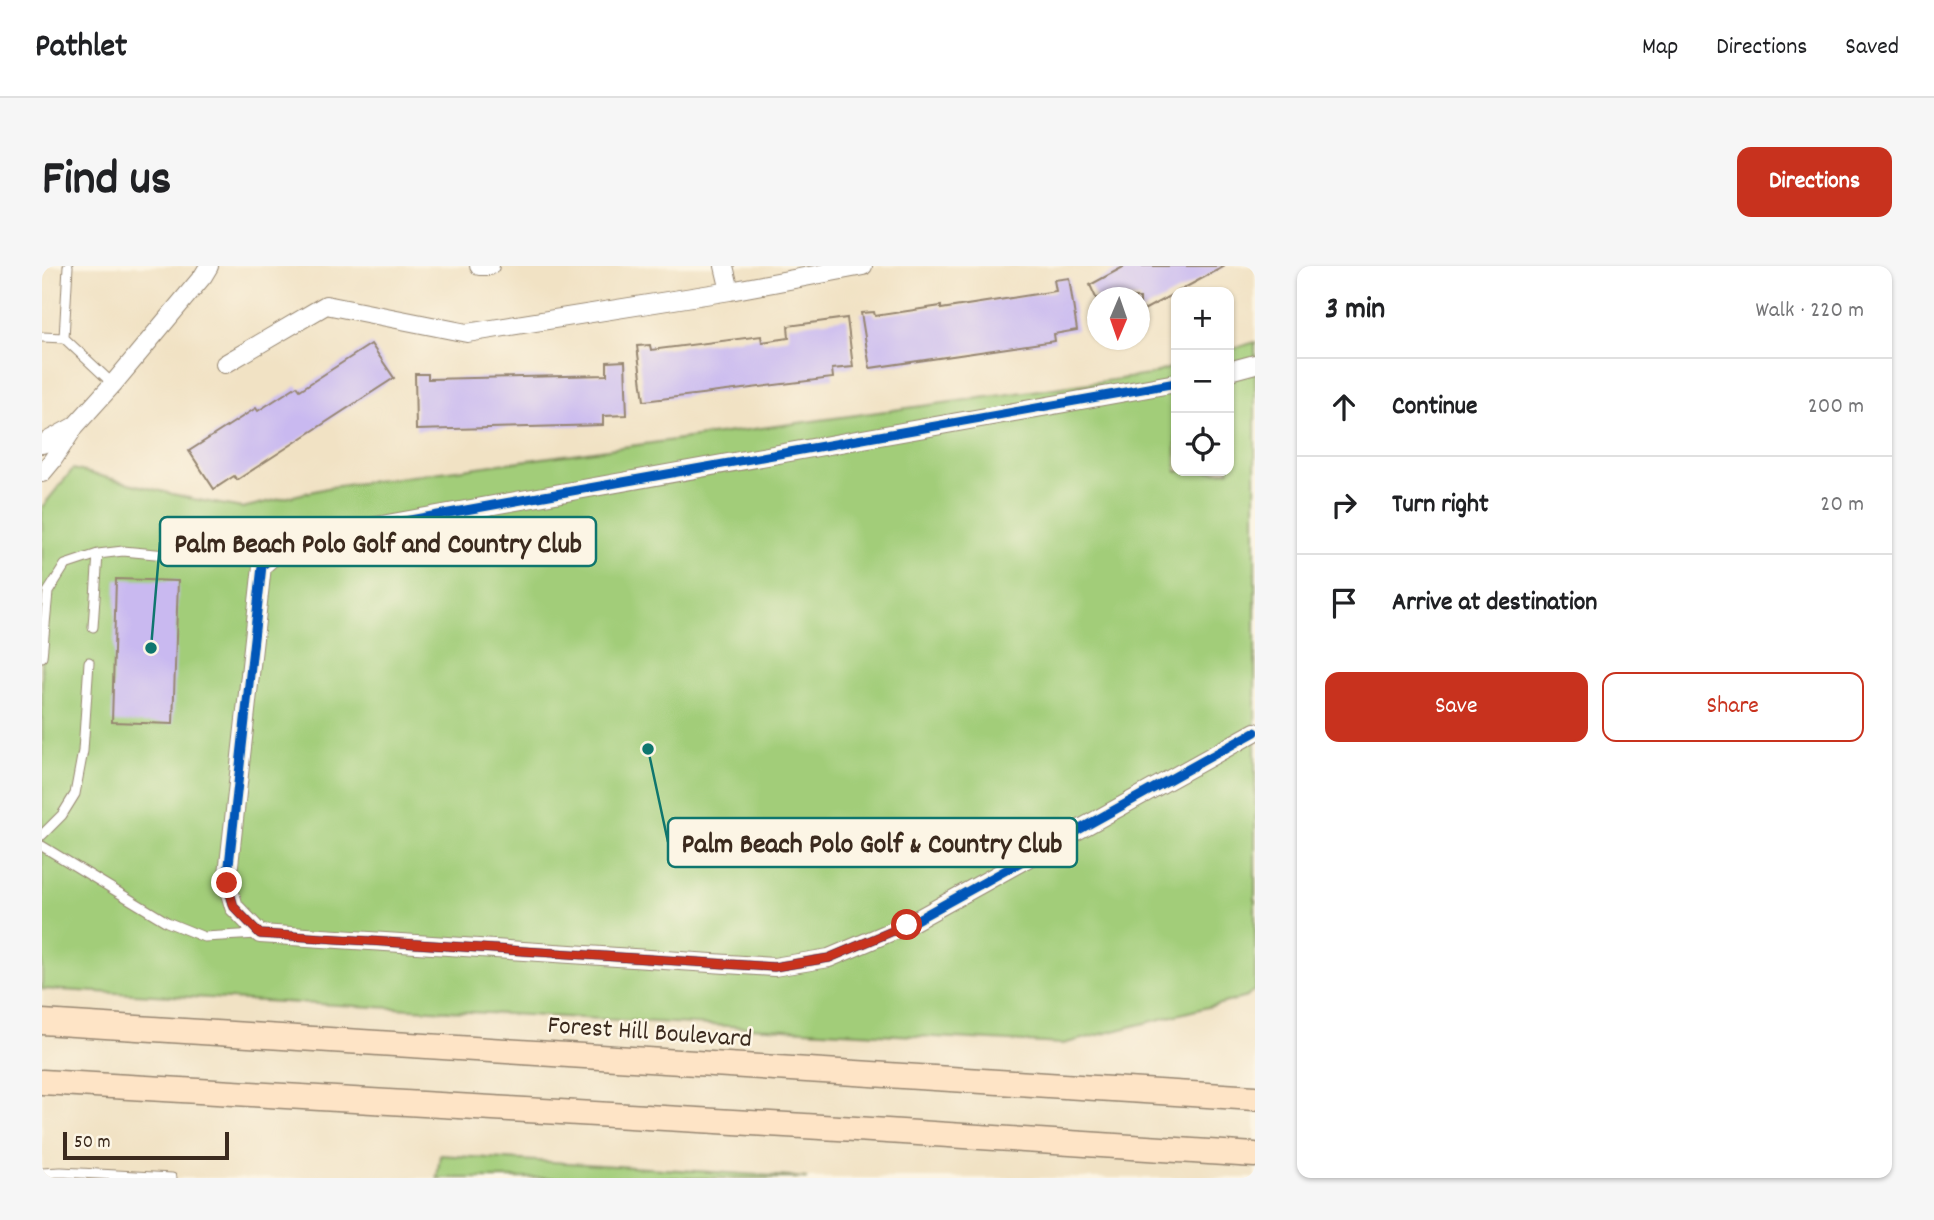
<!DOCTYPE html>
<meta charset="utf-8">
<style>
body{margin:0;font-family:Dekko,sans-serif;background:#f6f6f6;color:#202124}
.controls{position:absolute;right:21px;top:21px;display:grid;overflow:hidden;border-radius:14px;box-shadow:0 2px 5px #0004}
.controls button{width:63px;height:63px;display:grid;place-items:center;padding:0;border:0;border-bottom:2px solid #e0e0e0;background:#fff;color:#202124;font:35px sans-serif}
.compass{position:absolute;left:1045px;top:21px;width:63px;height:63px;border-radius:50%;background:#fff;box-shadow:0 2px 5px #0004;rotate:182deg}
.scale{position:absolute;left:21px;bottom:18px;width:166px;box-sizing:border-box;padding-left:7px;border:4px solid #3b2a1e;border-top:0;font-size:19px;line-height:24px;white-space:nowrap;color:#3b2a1e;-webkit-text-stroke:5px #fcf5e5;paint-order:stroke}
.stop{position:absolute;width:21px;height:21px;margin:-16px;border:5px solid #c8321e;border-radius:50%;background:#fff}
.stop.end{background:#c8321e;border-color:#fff;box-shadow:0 2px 7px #0008}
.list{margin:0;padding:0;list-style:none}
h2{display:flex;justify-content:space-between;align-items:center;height:91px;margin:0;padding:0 28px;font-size:30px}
h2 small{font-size:23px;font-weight:400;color:#757577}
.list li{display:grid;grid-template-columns:46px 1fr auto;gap:21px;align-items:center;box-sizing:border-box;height:98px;padding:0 28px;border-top:2px solid #e0e0e0}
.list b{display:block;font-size:26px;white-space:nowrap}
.list em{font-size:23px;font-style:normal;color:#757577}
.actions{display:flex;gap:14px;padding:21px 28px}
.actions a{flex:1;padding:16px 0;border:2px solid #c8321e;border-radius:14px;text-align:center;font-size:24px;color:#c8321e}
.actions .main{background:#c8321e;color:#fff}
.icon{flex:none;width:38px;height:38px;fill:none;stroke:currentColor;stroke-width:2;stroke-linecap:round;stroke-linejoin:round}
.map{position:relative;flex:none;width:1213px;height:912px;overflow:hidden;border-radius:14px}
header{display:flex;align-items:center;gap:42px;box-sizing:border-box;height:98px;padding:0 35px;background:#fff;border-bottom:2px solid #e0e0e0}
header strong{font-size:33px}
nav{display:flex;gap:38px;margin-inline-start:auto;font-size:24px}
.intro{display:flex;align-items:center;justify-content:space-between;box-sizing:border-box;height:168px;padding:0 42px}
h1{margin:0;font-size:49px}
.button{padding:18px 32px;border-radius:14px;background:#c8321e;color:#fff;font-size:24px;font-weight:700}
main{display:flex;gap:42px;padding:0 42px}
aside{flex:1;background:#fff;border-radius:14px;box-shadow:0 2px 5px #0004}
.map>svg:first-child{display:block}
.green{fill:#a2cd79;stroke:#6e7c4c;stroke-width:2}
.building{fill:#c9b9f0}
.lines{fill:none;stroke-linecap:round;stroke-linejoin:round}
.service-casing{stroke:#968671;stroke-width:11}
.minor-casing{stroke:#968671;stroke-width:20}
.secondary-casing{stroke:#968671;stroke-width:27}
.service{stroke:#fff;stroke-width:9}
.minor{stroke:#fff;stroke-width:18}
.secondary{stroke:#fee4c6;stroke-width:24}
.cycleway-casing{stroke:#fcf5e5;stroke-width:13}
.cycleway{stroke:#0057b8;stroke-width:9}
.route{stroke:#c8321e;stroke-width:9}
.labels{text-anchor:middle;stroke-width:5;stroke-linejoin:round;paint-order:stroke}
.street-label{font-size:26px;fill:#3b2a1e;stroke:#fcf5e5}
.leader{fill:none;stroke:#0f766e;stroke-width:2.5}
.callout-dot{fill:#0f766e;stroke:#fcf5e5;stroke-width:2.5}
.callout{fill:#fcf5e5;stroke:#0f766e;stroke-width:2.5}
.callout-label{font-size:28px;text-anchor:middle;font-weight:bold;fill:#3b2a1e}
</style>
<header>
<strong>Pathlet</strong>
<nav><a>Map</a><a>Directions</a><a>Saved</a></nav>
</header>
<div class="intro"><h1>Find us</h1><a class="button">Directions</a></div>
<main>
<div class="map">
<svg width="1213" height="912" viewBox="0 0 1213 912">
<rect width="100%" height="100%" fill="#fcf5e5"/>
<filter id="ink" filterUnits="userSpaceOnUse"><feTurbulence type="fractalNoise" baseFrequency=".0143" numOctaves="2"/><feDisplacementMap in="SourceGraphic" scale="14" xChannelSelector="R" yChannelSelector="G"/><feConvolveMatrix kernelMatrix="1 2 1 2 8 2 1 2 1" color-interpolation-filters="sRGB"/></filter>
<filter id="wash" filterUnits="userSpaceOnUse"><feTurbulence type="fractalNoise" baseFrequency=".00686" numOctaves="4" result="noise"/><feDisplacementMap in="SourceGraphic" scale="28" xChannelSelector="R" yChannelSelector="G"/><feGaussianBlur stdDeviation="1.57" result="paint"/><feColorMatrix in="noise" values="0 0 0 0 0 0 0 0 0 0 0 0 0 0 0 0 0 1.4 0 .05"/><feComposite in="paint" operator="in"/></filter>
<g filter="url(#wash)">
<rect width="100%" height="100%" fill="#f1e2c4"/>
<path class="green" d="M1213 76V723L1205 731 1021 778 0 723V241L31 203 151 233 200 242 289 221 1107 109 1134 100V205H1187V84Z
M398 889 765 912H395Z"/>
<g id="blocks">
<path class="building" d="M1083 0H1183L1098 46V32H1054L1048 19Z
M1027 12 1035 64 1012 68 1013 75 828 102 819 47 832 46 833 50 899 40V43L1014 25 1012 14Z
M805 52 811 101 790 103 791 112 602 135 595 80 608 79 609 84 719 70 720 76 747 72 746 60Z
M329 78 352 112 195 214 192 210 172 223 147 185 214 142 216 145 255 120 258 124Z
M583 95 585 149 561 150V159L374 164 373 108H386V113L565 109V96Z
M74 313 136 315 131 458 70 456Z"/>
</g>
</g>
<g filter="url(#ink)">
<use href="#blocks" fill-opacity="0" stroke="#968671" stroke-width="2"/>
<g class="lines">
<g class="service-casing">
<path id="service" d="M26 0 22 72 71 118
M0 71 22 72
M51 361 56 288
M0 391 6 326 23 299 56 288 81 285 124 289
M0 569 20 549 33 528 41 485 47 396
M0 580 125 656 162 671 216 668
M0 907 19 906 130 912"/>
</g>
<g class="minor-casing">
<path id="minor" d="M437 0H448
M682 0 688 25 821 0
M183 98 284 39 425 67 688 25
M1187 105 1213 98
M1134 117 267 272 241 281 220 300 185 617 192 641 218 668 732 701 787 692 865 659 1213 466
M33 160 71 118 161 10 167 0
M0 178 33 160 10 195 0 207"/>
</g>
<g class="secondary-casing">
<path id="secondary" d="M0 756 1213 832
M0 816 814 863 1213 889"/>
</g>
<use href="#service" class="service"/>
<use href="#minor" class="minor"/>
<use href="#secondary" class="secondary"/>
<g class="cycleway-casing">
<path id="cycleway" d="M1134 117 267 272 241 281 220 300 185 617 192 641 218 668 732 701 787 692 865 659 1213 466"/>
</g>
<use href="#cycleway" class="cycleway"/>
</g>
</g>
<g class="lines" filter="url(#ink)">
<path class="route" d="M185 617 192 641 218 668 732 701 787 692 865 659"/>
</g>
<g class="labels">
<g class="street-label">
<text transform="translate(608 764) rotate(4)" y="9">Forest Hill Boulevard</text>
</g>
</g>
<path class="leader" d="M109 382L118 276M606 483L626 576"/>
<g class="callout-dot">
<circle cx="109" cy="382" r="7"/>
<circle cx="606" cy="483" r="7"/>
</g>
<g class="callout">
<rect x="118" y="251" width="436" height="49" rx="7"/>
<rect x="626" y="552" width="409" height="49" rx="7"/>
</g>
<g class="callout-label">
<text x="336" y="286">Palm Beach Polo Golf and Country Club</text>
<text x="830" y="586">Palm Beach Polo Golf &amp; Country Club</text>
</g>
</svg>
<div class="controls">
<button>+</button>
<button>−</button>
<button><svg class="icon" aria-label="locate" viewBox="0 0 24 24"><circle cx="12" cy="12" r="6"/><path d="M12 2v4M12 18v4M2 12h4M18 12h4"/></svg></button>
</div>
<svg class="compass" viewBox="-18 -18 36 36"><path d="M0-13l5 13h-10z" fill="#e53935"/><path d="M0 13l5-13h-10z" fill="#757577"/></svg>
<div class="scale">50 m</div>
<div class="stop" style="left:865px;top:659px"></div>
<div class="stop end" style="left:185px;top:617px"></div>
</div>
<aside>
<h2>3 min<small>Walk · 220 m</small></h2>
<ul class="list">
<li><svg class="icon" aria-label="ahead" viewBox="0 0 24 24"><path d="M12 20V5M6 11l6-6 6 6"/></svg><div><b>Continue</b></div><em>200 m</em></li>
<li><svg class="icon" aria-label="right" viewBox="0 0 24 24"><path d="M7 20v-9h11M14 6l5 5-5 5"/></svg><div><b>Turn right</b></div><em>20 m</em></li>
<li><svg class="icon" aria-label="arrive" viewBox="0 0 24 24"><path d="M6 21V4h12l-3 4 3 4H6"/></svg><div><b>Arrive at destination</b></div></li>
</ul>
<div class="actions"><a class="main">Save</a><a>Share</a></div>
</aside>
</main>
